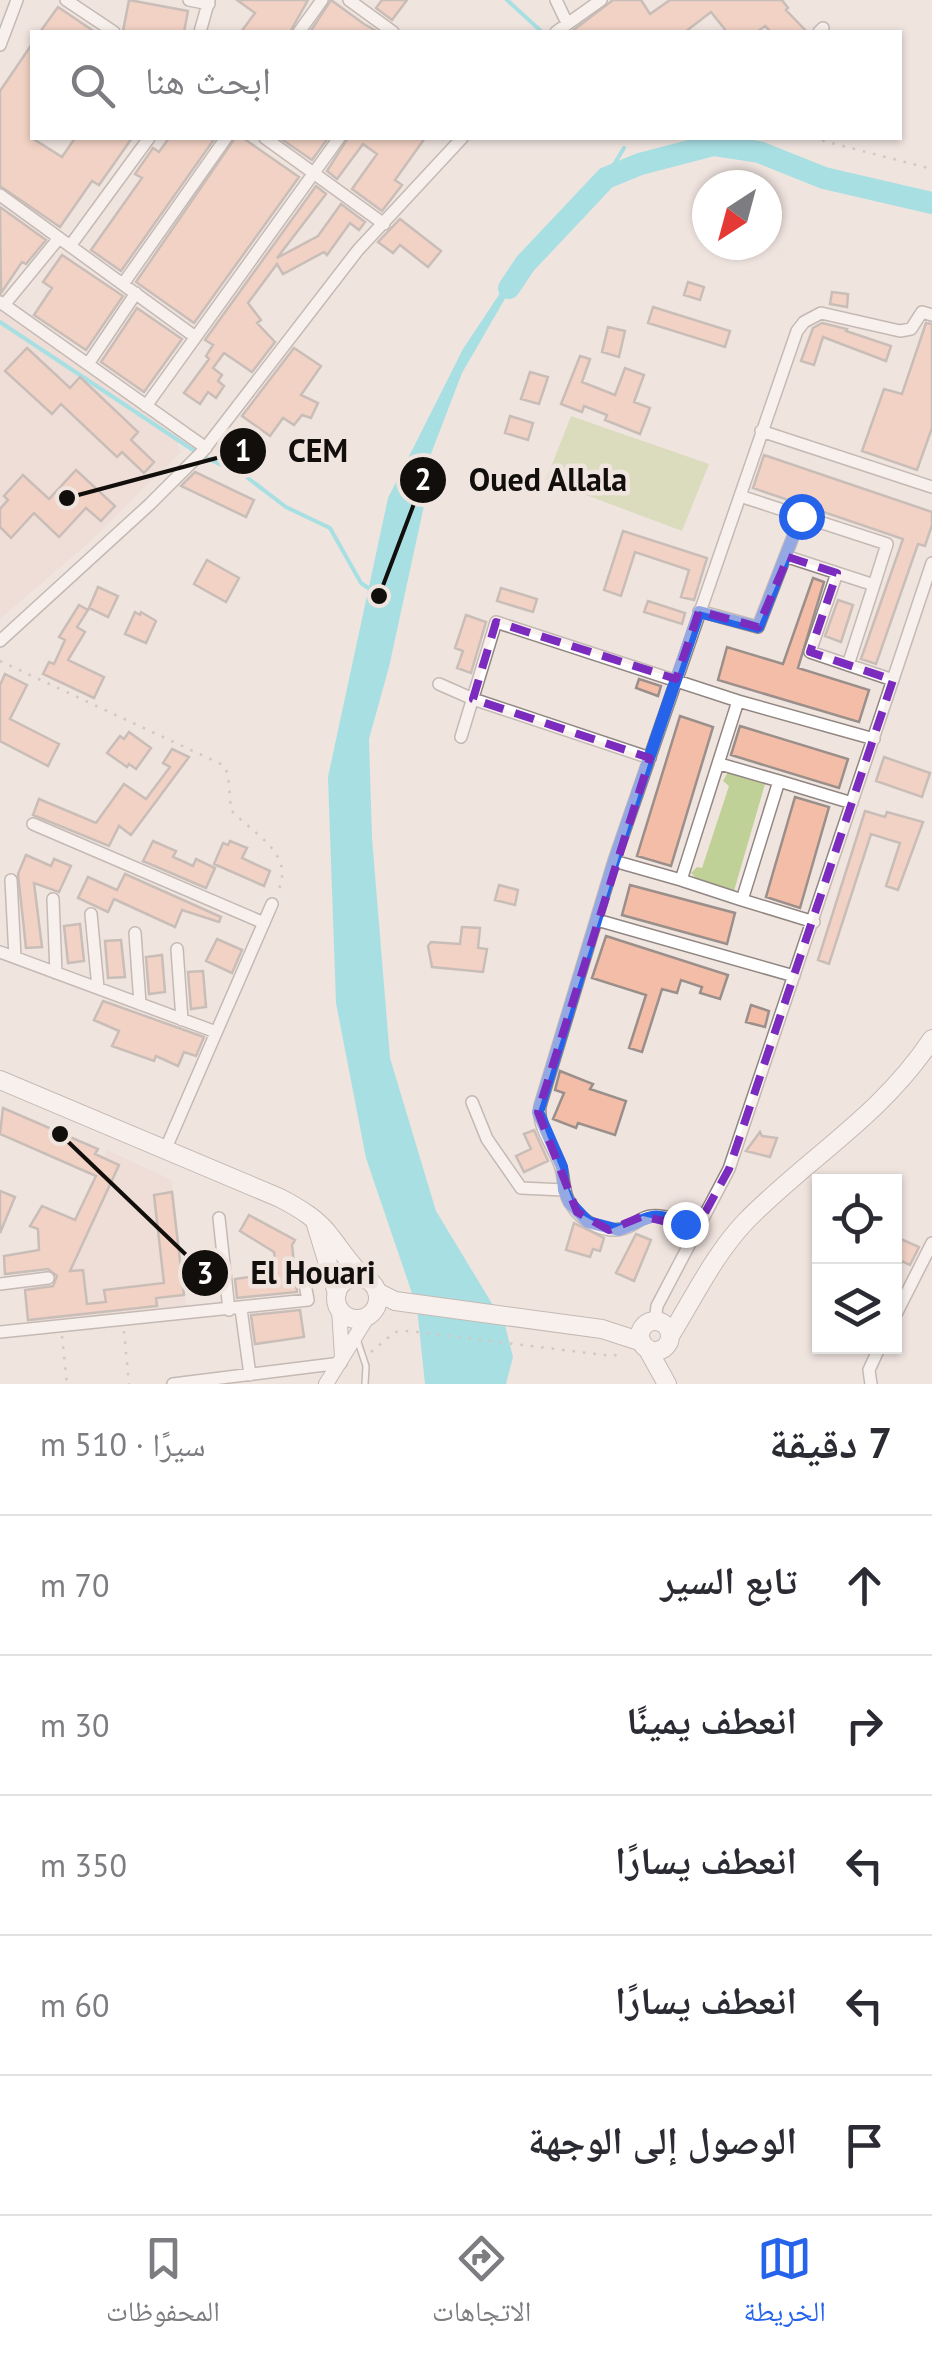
<!DOCTYPE html>
<html lang="ar">
<meta charset="utf-8">
<style>
body{margin:0;font-family:"PT Sans","Noto Naskh Arabic",sans-serif;background:#f7f7f7;color:#2b2b33;direction:rtl}
.controls{position:absolute;right:30px;bottom:30px;display:grid;overflow:hidden;border-radius:0px;box-shadow:0 2px 8px #0004}
.controls button{width:90px;height:90px;display:grid;place-items:center;padding:0;border:0;border-bottom:2px solid #e1e1e2;background:#fff;color:#2b2b33;font:50px sans-serif}
.compass{position:absolute;left:692px;top:170px;width:90px;height:90px;border-radius:50%;background:#fff;box-shadow:0 2px 8px #0004;rotate:216deg}
.stop{position:absolute;width:30px;height:30px;margin:-22px;border:8px solid #2563eb;border-radius:50%;background:#fff}
.stop.end{background:#2563eb;border-color:#fff;box-shadow:0 2px 10px #0008}
.list{margin:0;padding:0;list-style:none}
h2{display:flex;justify-content:space-between;align-items:center;height:130px;margin:0;padding:0 40px;font-size:42px}
h2 small{font-size:32px;font-weight:400;color:#7c7c81}
.list li{display:grid;grid-template-columns:65px 1fr auto;gap:30px;align-items:center;box-sizing:border-box;height:140px;padding:0 40px;border-top:2px solid #e1e1e2}
.list b{display:block;font-size:38px;white-space:nowrap}
.list em{font-size:32px;font-style:normal;color:#7c7c81}
.icon{flex:none;width:55px;height:55px;fill:none;stroke:currentColor;stroke-width:2;stroke-linecap:round;stroke-linejoin:round}
.map{position:relative;flex:none;width:932px;height:1384px;overflow:hidden;direction:ltr}
.search{position:absolute;background:#fff;box-shadow:0 2px 8px #0004;left:30px;right:30px;top:30px;height:110px;display:flex;align-items:center;gap:25px;box-sizing:border-box;padding:0 35px;border-radius:0px;color:#7c7c81;font-size:38px}
.sheet{height:830px;background:#fff}
nav{display:flex;justify-content:space-around;align-items:center;box-sizing:border-box;height:140px;border-top:2px solid #e1e1e2;background:#fff;font-size:28px;color:#7c7c81}
nav a{display:grid;justify-items:center;gap:5px}
nav .on{color:#2563eb}
.map>svg:first-child{display:block}
.built{fill:#ebd7cf}
.green{fill:#c0d198}
.water{fill:#50dae8}
.lines{fill:none;stroke-linecap:round;stroke-linejoin:round}
.stream{stroke:#50dae8;stroke-width:4}
.river{stroke:#50dae8;stroke-width:22}
.building{fill:#f4bda7;stroke:#9a8f8b;stroke-width:2.5}
.service-casing{stroke:#918682;stroke-width:8}
.minor-casing{stroke:#918682;stroke-width:14}
.tertiary-casing{stroke:#918682;stroke-width:16}
.primary-casing{stroke:#918682;stroke-width:20}
.path{stroke:#ada4a0;stroke-width:2.5;stroke-dasharray:2.5 8;stroke-linecap:butt}
.service{stroke:#fff;stroke-width:5}
.minor{stroke:#fff;stroke-width:11}
.tertiary{stroke:#fff;stroke-width:14}
.primary{stroke:#fff;stroke-width:18}
.route{stroke:#2563eb;stroke-width:12}
.marked{fill:none;stroke:#7b2cbf;stroke-width:8;stroke-dasharray:20 12;stroke-linejoin:round}
.leader{fill:none;stroke:#110e0c;stroke-width:4}
.callout-dot{fill:#110e0c;stroke:#f0e4df;stroke-width:4}
.mark-label{font-size:30px;text-anchor:middle;font-weight:bold;fill:#fff}
.callout-label{font-size:32px;text-anchor:middle;font-weight:bold;fill:#110e0c;stroke:#f0e4df;stroke-width:9;stroke-linejoin:round;paint-order:stroke}
</style>
<div class="map">
<svg width="932" height="1384" viewBox="0 0 932 1384">
<rect width="100%" height="100%" fill="#f0e4df"/>
<path class="built" d="M0 310 184 437 177 445 181 452 86 545 0 619Z
M107 1150 172 1180 186 1306 28 1323 25 1288 55 1284 54 1265Z"/>
<path class="green" d="M571 416 709 464 682 531 546 480Z
M728 772 765 784 734 891 698 880 691 873 697 867 702 868 729 786 723 781Z"/>
<path class="water" d="M525 264 462 373 424 472 425 501 389 667 369 739 372 838 390 1058 436 1211 505 1325 513 1357 506 1384H425L417 1308 366 1158 336 1003 328 777 388 498 463 349 514 272Z"/>
<g class="lines">
<path class="stream" d="M507 0 542 32
M606 178 624 148
M0 322 196 452
M204 457 244 475 286 507 330 528 361 583 371 590"/>
<path class="river" d="M509 288 525 264 606 178 640 164 713 145 759 152 824 178 932 203"/>
</g>
<path class="building" d="M129 0 188 11 184 32 123 31Z
M237 0H308L290 32H241L255 13Z
M331 0 364 24 378 32H310Z
M382 0H407L392 20 376 8Z
M613 0H641L650 14 670 0H782L788 8 786 10 807 32H771L765 26 757 32H727L711 12 685 32H571Z
M58 7 95 32H40Z
M32 44V138L62 157 75 138H132L99 185 92 181 60 227 0 186V91Z
M169 138H215L121 271 91 250 142 178 135 174 153 148 159 152Z
M235 138H243L299 177 194 323 136 282Z
M280 138H328L312 160Z
M348 138H425L395 180 402 185 382 211 352 189 377 154 363 144 337 179 327 171Z
M316 186 326 194 277 258 318 236 341 204 365 222 359 230 350 223 327 255 324 252 283 274 277 264 248 303 261 320 257 323 275 342 252 372 224 353 213 368 222 375 218 381 224 386 216 398 208 392 200 404 184 393 209 359 206 356 213 345 205 340Z
M0 207 46 240 26 264 22 262 1 293Z
M400 219 441 251 428 267 400 245 393 253 378 242Z
M62 255 123 296 86 350 34 315 52 288 43 282Z
M688 282 704 287 700 300 684 295Z
M832 292 848 294 847 307 830 304Z
M653 307 730 331 725 347 648 323Z
M137 308 182 339 144 392 101 362Z
M822 323 847 329 846 331 891 346 886 361 823 337 814 365 801 361 813 328Z
M926 323 932 324V428L917 470 862 451 884 389 902 394Z
M608 327 625 331 619 357 602 352Z
M27 348 70 388 80 377 138 432 131 440 154 462 144 473 122 452 117 457 61 404 52 414 5 371Z
M294 348 321 366 301 395 318 403 311 418 302 415 294 425 283 418 270 436 242 416Z
M580 356 590 359 582 382 615 395 625 368 644 375 634 402 650 408 640 434 605 420 607 415 584 406 582 412 561 404Z
M530 372 548 377 539 404 521 399Z
M510 416 533 423 528 440 505 433Z
M764 455 932 512V525L925 546 918 544 876 664 861 659 903 539 753 488Z
M76 470 115 506 101 521 86 508 59 537 34 513 11 538 0 527V509L8 500 4 496 23 475 49 499Z
M195 472 254 500 246 517 181 486Z
M623 531 707 558 694 600 681 597 689 570 635 552 621 596 604 590Z
M207 560 239 578 226 602 194 584Z
M813 578 824 582 798 668 869 690 859 722 718 680 727 647 783 664Z
M98 587 118 596 108 617 89 608Z
M501 588 537 599 533 612 497 601Z
M838 600 853 605 841 642 825 636Z
M648 601 685 613 682 624 644 612Z
M79 605 88 610 77 627 85 632 68 660 104 677 94 698 43 674 49 662 54 664 65 640 59 637Z
M135 612 140 615 141 612 156 621 146 643 125 634Z
M466 615 486 622 471 673 457 668 463 651 455 648Z
M5 674 27 685 10 719 59 744 48 766 0 741V685Z
M639 679 661 686 658 696 636 688Z
M680 716 713 727 671 866 637 856Z
M740 726 848 759 839 788 731 755Z
M129 732 151 748 136 769 129 764 127 767 107 753 120 736 124 739Z
M172 749 189 757 131 835 119 826 109 846 33 815 39 799 96 823 124 784 146 799 170 767 163 763Z
M884 757 930 773 922 797 876 781Z
M795 797 829 807 800 908 766 897Z
M865 811 885 817 887 812 923 822 898 890 886 886 900 843 871 834 829 964 818 960Z
M153 841 176 851 173 857 193 866 196 859 215 868 206 888 143 861Z
M230 841 247 848 242 858 270 871 264 886 214 864 223 843 228 845Z
M26 855 51 866 54 859 71 866 59 892 34 883 42 947 26 948 18 874Z
M125 874 221 917 219 922 182 910 175 927 114 899 108 912 78 898 88 877 117 890Z
M499 885 518 890 515 905 495 900Z
M630 885 735 913 727 944 622 915Z
M80 924 84 961 68 963 64 926Z
M462 927 480 928 478 948 487 949 483 972 432 967 428 946 431 942 460 944Z
M606 936 728 975 720 999 700 993 702 987 681 980 677 993 662 989 642 1052 629 1048 646 995 592 978Z
M217 939 242 950 232 973 206 961Z
M121 940 125 977 108 978 105 941Z
M162 955 165 992 149 994 146 957Z
M203 971 206 1007 191 1009 188 972Z
M103 1001 204 1037 196 1056 184 1052 178 1066 156 1056 154 1061 112 1046 119 1031 94 1020Z
M751 1005 769 1011 765 1027 746 1022Z
M560 1071 593 1084 590 1089 626 1101 615 1135 578 1123 576 1128 553 1119 564 1093 555 1090Z
M3 1108 98 1149 95 1154 119 1165 70 1271 83 1270 87 1304 106 1302 104 1290 164 1283 154 1195 172 1192 184 1295 156 1298 157 1306 28 1320 25 1290 53 1286 57 1276 48 1269 5 1274 4 1256 39 1250 38 1229 30 1226 42 1206 75 1220 96 1176 0 1134Z
M534 1130 548 1161 524 1172 516 1156 531 1149 524 1134Z
M760 1132 762 1136 777 1138 770 1157 746 1151Z
M0 1191 15 1197 0 1233Z
M249 1215 295 1240 292 1245 297 1292 237 1298 235 1279 277 1273 274 1252 240 1231Z
M574 1223 604 1238 600 1251 593 1249 590 1257 566 1250Z
M636 1234 651 1240 634 1281 616 1273Z
M894 1236 919 1247 910 1265 894 1258Z
M300 1310 304 1337 255 1344 251 1315Z"/>
<g class="lines">
<g class="service-casing">
<path id="service" d="M357 1339 366 1366 365 1384"/>
</g>
<g class="minor-casing">
<path id="minor" d="M66 0 114 32
M189 0 209 4
M349 0 393 32
M556 0 567 23
M200 32 209 0
M299 32 322 0
M556 32 601 0
M819 32 823 28
M0 45 17 0
M265 138 384 224
M0 195 194 336
M70 246 149 138
M123 284 226 138
M0 302 206 448
M4 305 59 238
M88 364 136 293
M146 406 339 138
M761 431 932 487
M740 496 887 544 874 585 788 557
M837 573 810 652 893 680
M699 611 758 627 801 516
M0 641 150 504 203 451 358 250 462 138
M848 665 874 585
M439 684 473 699 650 758
M461 737 496 622 738 701
M779 781 852 803
M33 824 264 923
M614 861 681 880 738 701 874 739
M11 880 15 957
M681 880 742 900 779 781 720 764
M53 899 56 973
M742 900 814 922
M91 914 98 988
M597 920 794 976
M135 933 140 1004
M177 949 182 1020
M0 952 216 1032
M472 1102 487 1139 521 1188 564 1190
M166 1148 272 904
M219 1218 229 1310
M696 1229C682 1222 666 1214 651 1216 642 1217 638 1222 630 1226 608 1237 582 1223 570 1203 562 1191 565 1177 560 1165 553 1146 537 1126 540 1106L614 861 797 331 804 322 821 313 900 331 911 329 922 312 932 315
M0 1284 48 1278
M241 1309 250 1375
M894 1318 932 1243
M655 1321 657 1306 729 1169 932 563
M0 1332 308 1300 302 1268
M173 1384 341 1363
M871 1384 869 1370 880 1346"/>
</g>
<g class="tertiary-casing">
<path id="tertiary" d="M339 1309 342 1357
M326 1384 368 1316"/>
</g>
<g class="primary-casing">
<path id="primary" d="M0 1080 280 1198C299 1208 318 1219 331 1237 343 1252 351 1267 367 1280
M315 1221 337 1293
M336 1298a21 21 0 1 1 42 0a21 21 0 1 1-42 0Z
M377 1292 395 1301 602 1329 642 1342
M640 1336a15 15 0 1 1 30 0a15 15 0 1 1-30 0Z
M670 1336C695 1296 713 1256 746 1221 810 1156 880 1117 932 1039
M647 1348 667 1384"/>
</g>
<path class="path" d="M812 138 932 169
M0 661 223 765 228 774 231 810C254 835 297 854 277 893
M124 1331 129 1384
M62 1336 67 1384
M371 1352 395 1332 409 1331 612 1356 624 1353"/>
<use href="#service" class="service"/>
<use href="#minor" class="minor"/>
<use href="#tertiary" class="tertiary"/>
<use href="#primary" class="primary"/>
</g>
<g class="lines">
<path class="route" d="M685 1224C648 1210 651 1218 619 1230L588 1222 569 1202 564 1190 562 1167 538 1112 614 861 699 612 758 627 801 516"/>
</g>
<path d="M0 0H932V1384H0ZM788 557 837 573 810 652 893 680 729 1169 696 1229 643 1216 609 1230 577 1212 538 1112 650 758 473 699 496 622 676 679 699 611 758 627Z" fill="#f0e4df" fill-opacity=".55" fill-rule="evenodd"/>
<path class="marked" d="M788 557 837 573 810 652 893 680 729 1169 696 1229 643 1216 609 1230 577 1212 538 1112 650 758 473 699 496 622 676 679 699 611 758 627Z"/>
<path class="leader" d="M67 498L243 451M379 596L423 480M60 1134L205 1273"/>
<g class="callout-dot">
<circle cx="67" cy="498" r="10"/>
<circle cx="379" cy="596" r="10"/>
<circle cx="60" cy="1134" r="10"/>
<circle cx="243" cy="451" r="25"/>
<circle cx="423" cy="480" r="25"/>
<circle cx="205" cy="1273" r="25"/>
</g>
<g class="mark-label">
<text x="243" y="461">1</text>
<text x="423" y="490">2</text>
<text x="205" y="1284">3</text>
</g>
<g class="callout-label">
<text x="318" y="462">CEM</text>
<text x="548" y="491">Oued Allala</text>
<text x="313" y="1284">El Houari</text>
</g>
</svg>
<div class="controls">
<button><svg class="icon" aria-label="locate" viewBox="0 0 24 24"><circle cx="12" cy="12" r="6"/><path d="M12 2v4M12 18v4M2 12h4M18 12h4"/></svg></button>
<button><svg class="icon" aria-label="layers" viewBox="0 0 24 24"><path d="M12 4l9 5-9 5-9-5zM3 14l9 5 9-5"/></svg></button>
</div>
<svg class="compass" viewBox="-18 -18 36 36"><path d="M0-13l5 13h-10z" fill="#e53935"/><path d="M0 13l5-13h-10z" fill="#7c7c81"/></svg>
<div class="stop" style="left:801px;top:516px"></div>
<div class="stop end" style="left:685px;top:1224px"></div>
<div class="search"><svg class="icon" aria-label="search" viewBox="0 0 24 24"><circle cx="10" cy="10" r="6"/><path d="M15 15l6 6"/></svg>ابحث هنا</div>
</div>
<section class="sheet">
<h2>7 دقيقة<small>سيرًا · 510 m</small></h2>
<ul class="list">
<li><svg class="icon" aria-label="ahead" viewBox="0 0 24 24"><path d="M12 20V5M6 11l6-6 6 6"/></svg><div><b>تابع السير</b></div><em>70 m</em></li>
<li><svg class="icon" aria-label="right" viewBox="0 0 24 24"><path d="M7 20v-9h11M14 6l5 5-5 5"/></svg><div><b>انعطف يمينًا</b></div><em>30 m</em></li>
<li><svg class="icon" aria-label="left" viewBox="0 0 24 24"><path d="M17 20v-9H6M10 6l-5 5 5 5"/></svg><div><b>انعطف يسارًا</b></div><em>350 m</em></li>
<li><svg class="icon" aria-label="left" viewBox="0 0 24 24"><path d="M17 20v-9H6M10 6l-5 5 5 5"/></svg><div><b>انعطف يسارًا</b></div><em>60 m</em></li>
<li><svg class="icon" aria-label="arrive" viewBox="0 0 24 24"><path d="M6 21V4h12l-3 4 3 4H6"/></svg><div><b>الوصول إلى الوجهة</b></div></li>
</ul>
</section>
<nav>
<a class="on"><svg class="icon" aria-label="map" viewBox="0 0 24 24"><path d="M3 6l6-2 6 2 6-2v14l-6 2-6-2-6 2zM9 4v14M15 6v14"/></svg>الخريطة</a>
<a><svg class="icon" aria-label="directions" viewBox="0 0 24 24"><path d="M12 3l9 9-9 9-9-9zM9 14v-3h6M13 9l2 2-2 2"/></svg>الاتجاهات</a>
<a><svg class="icon" aria-label="saved" viewBox="0 0 24 24"><path d="M7 4h10v16l-5-4-5 4z"/></svg>المحفوظات</a>
</nav>
